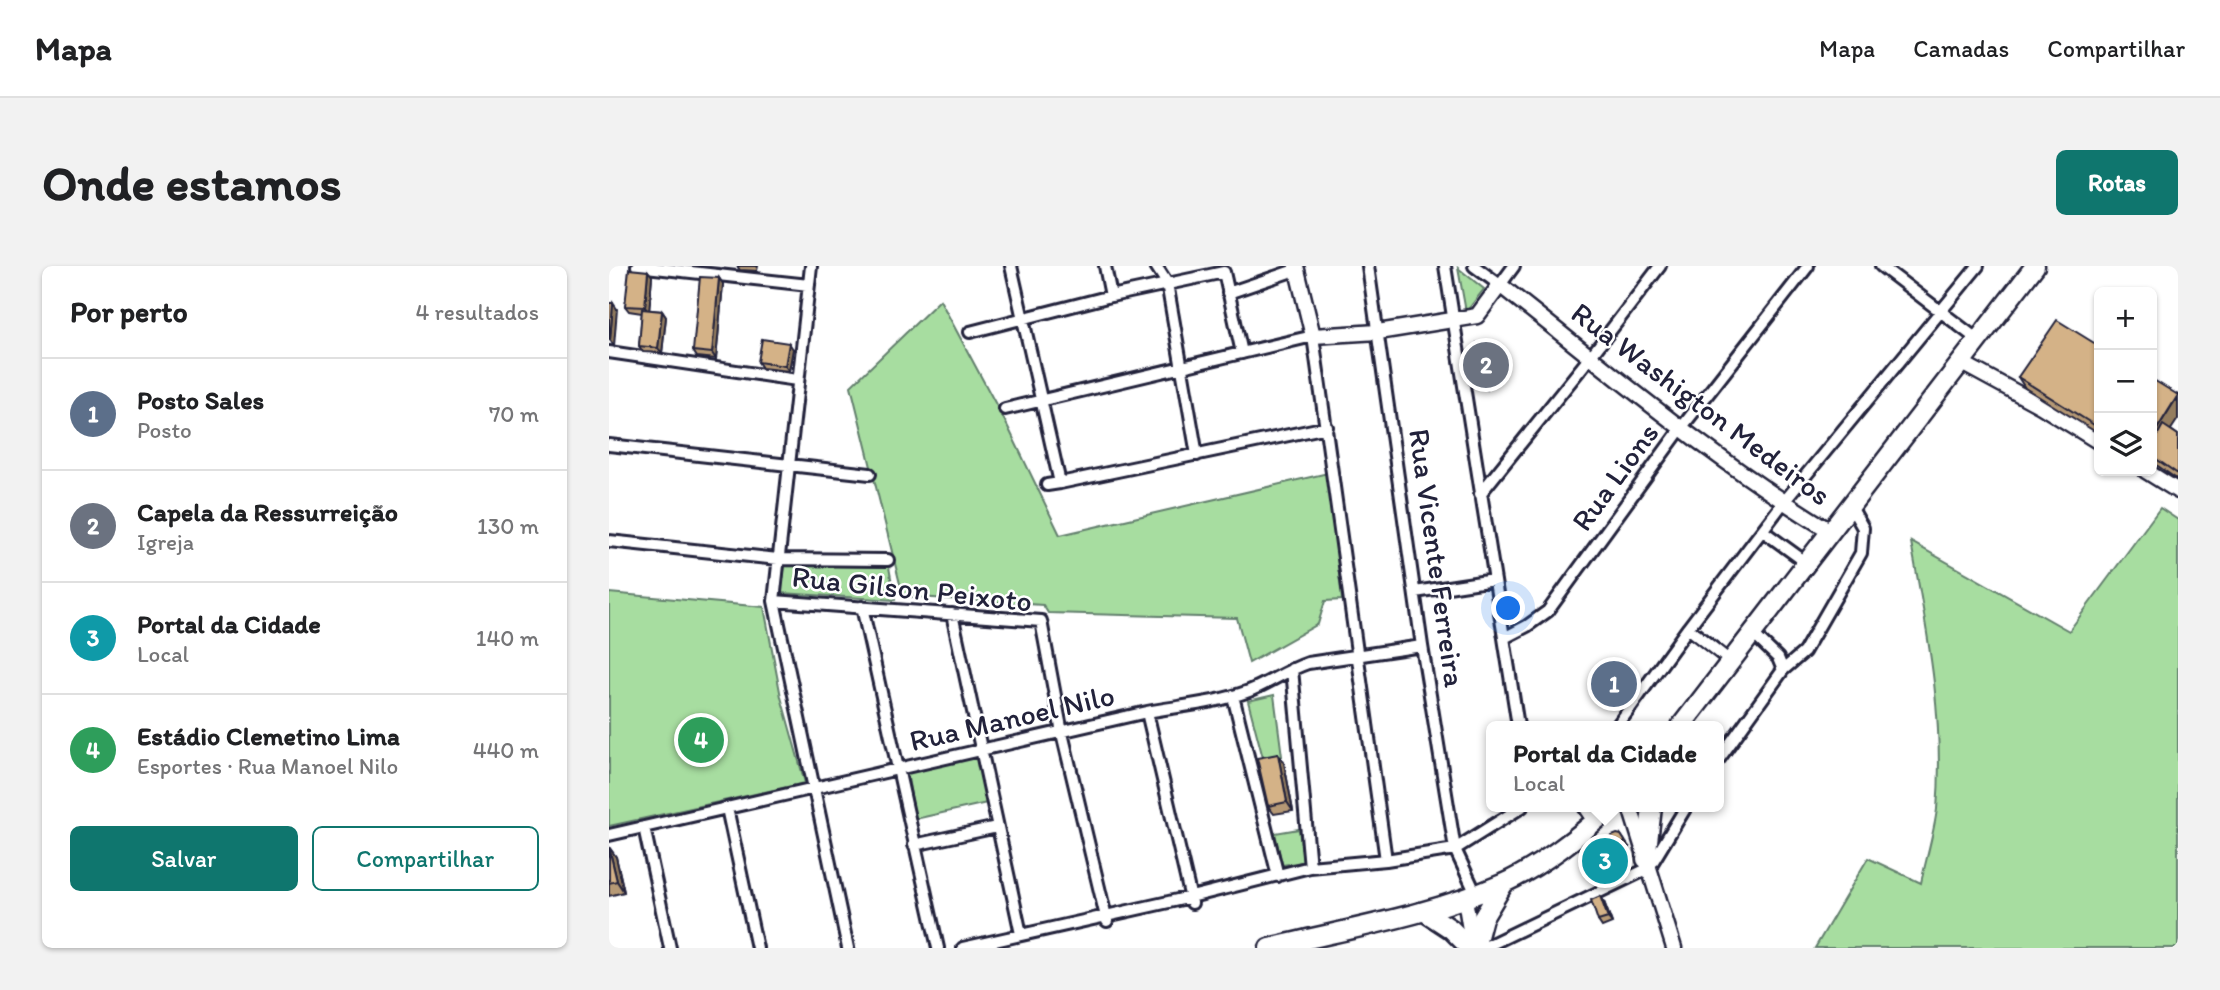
<!DOCTYPE html>
<html lang="pt">
<meta charset="utf-8">
<style>
body{margin:0;font-family:Itim,sans-serif;background:#f2f2f2;color:#202124}
.controls{position:absolute;right:21px;top:21px;display:grid;overflow:hidden;border-radius:10px;box-shadow:0 2px 5px #0004}
.controls button{width:63px;height:63px;display:grid;place-items:center;padding:0;border:0;border-bottom:2px solid #e0e0e0;background:#fff;color:#202124;font:35px sans-serif}
.you{position:absolute;left:900px;top:343px;width:24px;height:24px;margin:-18px;border:5px solid #fff;border-radius:50%;background:#1a73e8;box-shadow:0 0 0 10px #1a73e833}
.badge{display:grid;place-items:center;width:46px;height:46px;border-radius:50%;background:#0f766e;color:#fff;font-size:23px;font-weight:700}
.pin{position:absolute;translate:-50% -50%;border:4px solid #fff;box-shadow:0 2px 7px #0006}
.popup{position:absolute;left:877px;top:455px;width:238px;height:91px;box-sizing:border-box;display:grid;place-content:center;border-radius:10px;background:#fff;filter:drop-shadow(0 2px 5px #0005);font-size:23px;white-space:nowrap;color:#757577}
.popup b{font-size:26px;color:#202124}
.popup::after{content:'';position:absolute;left:50%;top:100%;margin-left:-14px;border:14px solid transparent;border-top-color:#fff}
.list{margin:0;padding:0;list-style:none}
h2{display:flex;justify-content:space-between;align-items:center;height:91px;margin:0;padding:0 28px;font-size:30px}
h2 small{font-size:23px;font-weight:400;color:#757577}
.list li{display:grid;grid-template-columns:46px 1fr auto;gap:21px;align-items:center;box-sizing:border-box;height:112px;padding:0 28px;border-top:2px solid #e0e0e0}
.list b{display:block;font-size:26px;white-space:nowrap}
.list p{margin:0;font-size:23px;white-space:nowrap;color:#757577}
.list em{font-size:23px;font-style:normal;color:#757577}
.actions{display:flex;gap:14px;padding:21px 28px}
.actions a{flex:1;padding:16px 0;border:2px solid #0f766e;border-radius:10px;text-align:center;font-size:24px;color:#0f766e}
.actions .main{background:#0f766e;color:#fff}
.icon{flex:none;width:38px;height:38px;fill:none;stroke:currentColor;stroke-width:2;stroke-linecap:round;stroke-linejoin:round}
.map{position:relative;flex:none;width:1569px;height:682px;overflow:hidden;border-radius:10px}
header{display:flex;align-items:center;gap:42px;box-sizing:border-box;height:98px;padding:0 35px;background:#fff;border-bottom:2px solid #e0e0e0}
header strong{font-size:33px}
nav{display:flex;gap:38px;margin-inline-start:auto;font-size:24px}
.intro{display:flex;align-items:center;justify-content:space-between;box-sizing:border-box;height:168px;padding:0 42px}
h1{margin:0;font-size:49px}
.button{padding:18px 32px;border-radius:10px;background:#0f766e;color:#fff;font-size:24px;font-weight:700}
main{display:flex;gap:42px;padding:0 42px}
aside{flex:1;background:#fff;border-radius:10px;box-shadow:0 2px 5px #0004}
.map>svg:first-child{display:block}
.green{fill:#a7dda0;stroke:#64806e;stroke-width:2}
.lines{fill:none;stroke-linecap:round;stroke-linejoin:round}
.minor-casing{stroke:#22223b;stroke-width:16}
.tertiary-casing{stroke:#22223b;stroke-width:19}
.primary-casing{stroke:#22223b;stroke-width:23}
.minor{stroke:#fff;stroke-width:10}
.tertiary{stroke:#fff;stroke-width:14}
.primary{stroke:#fff;stroke-width:18}
.wall{fill:#b69974;stroke:#22223b;stroke-width:2}
.shaded-wall{fill:#947d5e;stroke:#22223b;stroke-width:2}
.building{fill:#d4b287;stroke:#22223b;stroke-width:2}
.labels{text-anchor:middle;stroke-width:5;stroke-linejoin:round;paint-order:stroke}
.street-label{font-size:30px;fill:#22223b;stroke:#fff}
</style>
<header>
<strong>Mapa</strong>
<nav><a>Mapa</a><a>Camadas</a><a>Compartilhar</a></nav>
</header>
<div class="intro"><h1>Onde estamos</h1><a class="button">Rotas</a></div>
<main>
<aside>
<h2>Por perto<small>4 resultados</small></h2>
<ul class="list">
<li><span class="badge" style="background:#5c6f8a">1</span><div><b>Posto Sales</b><p>Posto</p></div><em>70 m</em></li>
<li><span class="badge" style="background:#6b7280">2</span><div><b>Capela da Ressurreição</b><p>Igreja</p></div><em>130 m</em></li>
<li><span class="badge" style="background:#0f9aa8">3</span><div><b>Portal da Cidade</b><p>Local</p></div><em>140 m</em></li>
<li><span class="badge" style="background:#2e9e5b">4</span><div><b>Estádio Clemetino Lima</b><p>Esportes · Rua Manoel Nilo</p></div><em>440 m</em></li>
</ul>
<div class="actions"><a class="main">Salvar</a><a>Compartilhar</a></div>
</aside>
<div class="map">
<svg width="1569" height="682" viewBox="0 0 1569 682">
<rect width="100%" height="100%" fill="#fff"/>
<filter id="ink" filterUnits="userSpaceOnUse"><feTurbulence type="fractalNoise" baseFrequency=".0143" numOctaves="2"/><feDisplacementMap in="SourceGraphic" scale="14" xChannelSelector="R" yChannelSelector="G"/><feConvolveMatrix kernelMatrix="1 2 1 2 8 2 1 2 1" color-interpolation-filters="sRGB"/></filter>
<g filter="url(#ink)">
<path class="green" d="M849 2 875 23 857 46Z
M331 34 399 161 451 269 719 207 733 334 716 335 709 358 640 397 628 352 439 347 434 339 294 330 242 120Z
M1551 242 1569 254V682H1206L1259 592 1312 617C1317 593 1325 567 1328 543 1336 452 1318 364 1302 276L1460 365Z
M176 299 280 301 286 334 172 327Z
M0 327 155 341 172 431 196 517 0 560Z
M665 429 673 490 654 492 639 435Z
M368 490 378 537 306 553 298 506Z
M690 563 694 596 673 599 666 567Z"/>
<g class="lines">
<g class="minor-casing">
<path id="minor" d="M28 0 200 19
M202 0 165 335 239 682
M402 0 451 217 438 219
M496 0 502 30
M547 0 558 17 588 189
M759 0 813 380 846 583 867 628
M836 0 909 460
M865 0 891 19 905 0
M1272 0 1369 74
M619 27 689 3 688 0
M361 66 502 30 615 6 633 87
M0 86 188 114
M396 143 704 70 777 594
M0 179 261 208
M451 217 718 161
M871 228 982 90 1051 0
M1154 265 1198 297
M0 275 169 293 279 294
M806 326 885 314
M165 335 432 355 453 467 498 655
M253 341 329 682
M343 348 412 668
M1079 362 1121 395
M1143 367 1169 392 1174 404
M895 372 918 360 939 345 1073 161 1199 0
M683 403 701 601
M624 430 669 610
M538 446 583 637
M1008 460 1079 362 1174 237 1369 0
M1110 493 1174 404 1195 386 1252 287 1254 262 1242 241
M975 541 985 556
M118 542 148 682
M35 561 61 682
M0 569 538 446C571 440 608 437 640 425 660 417 678 404 699 397L813 380
M305 579 388 561
M354 682 582 631 701 601 777 594 846 583 913 541
M874 682 1040 602 1077 541"/>
</g>
<g class="tertiary-casing">
<path id="tertiary" d="M687 0 704 70 769 66 868 50 891 19C999 104 1105 195 1223 266
M1351 96 1432 140 1490 176
M1537 205 1569 225
M1021 541 1065 682
M856 633 864 682"/>
</g>
<g class="primary-casing">
<path id="primary" d="M1072 460 1426 0
M1037 593 1043 541
M816 646 842 663 861 682
M660 682C738 663 819 650 893 618 931 601 972 569 1002 541
M866 682 874 652 895 617"/>
</g>
<use href="#minor" class="minor"/>
<use href="#tertiary" class="tertiary"/>
<use href="#primary" class="primary"/>
</g>
<path class="wall" d="M128 0H149L148 5 131 4Z
M39 5 43 10 40 44 53 45 57 51 53 87 34 86 30 80 33 47 20 45 16 40Z
M110 12 114 18 107 93 88 91 84 85Z
M1490 80V168L1416 122 1409 111Z
M885 81 889 87 878 123 862 118 858 112Z
M184 83 180 105 153 102 149 96Z
M1543 113 1562 164 1569 169V214L1546 198 1543 194Z
M675 497 684 545 665 548 659 540Z
M1000 577 1020 581 1015 589 1011 590 988 608 977 594Z
M0 581 7 591 15 626 0 630Z
M991 630 995 636 1003 657 993 661 989 655Z"/>
<path class="shaded-wall" d="M39 5 43 10 40 47 36 41Z
M110 12 114 18 107 93 103 87Z
M4 37 8 43 5 80 1 74Z
M53 45 57 51 53 87 49 82Z
M180 77 184 83 180 105 176 100Z
M885 81 889 87 878 123 874 117Z
M1569 130V153L1544 191 1543 190V171Z
M669 488 675 497 684 545 678 536Z
M1012 569 1020 581 1015 589 1011 584Z
M0 581 7 591 15 626 8 615Z
M991 630 995 636 1003 657 999 652Z"/>
<path class="building" d="M20 3 39 5 36 41 16 40Z
M91 11 110 12 103 87 84 85Z
M0 37H4L1 74H0Z
M33 43 53 45 49 82 30 80Z
M1448 54 1490 80V162L1409 111Z
M153 73 180 77 176 100 149 96Z
M868 77 885 81 874 117 858 112Z
M1543 113 1569 129 1543 171Z
M1554 159 1569 169V208L1543 190V179Z
M669 488 678 536 659 540 648 492Z
M1008 568 1012 569 1016 575 1011 584H1007L984 602 977 594 1000 577 1003 570Z
M0 582 8 615 0 617Z
M991 630 999 652 989 655 982 634Z"/>
</g>
<g class="labels">
<g class="street-label">
<text transform="translate(1092 138) rotate(37)" y="10">Rua Washigton Medeiros</text>
<text transform="translate(1006 211) rotate(-54)" y="10">Rua Lions</text>
<text transform="translate(828 292) rotate(82)" y="10">Rua Vicente Ferreira</text>
<text transform="translate(303 323) rotate(6)" y="10">Rua Gilson Peixoto</text>
<text transform="translate(403 452) rotate(-13)" y="10">Rua Manoel Nilo</text>
</g>
</g>
</svg>
<div class="controls">
<button>+</button>
<button>−</button>
<button><svg class="icon" aria-label="layers" viewBox="0 0 24 24"><path d="M12 4l9 5-9 5-9-5zM3 14l9 5 9-5"/></svg></button>
</div>
<div class="you"></div>
<div class="pin badge" style="left:1005px;top:418px;background:#5c6f8a">1</div>
<div class="pin badge" style="left:877px;top:99px;background:#6b7280">2</div>
<div class="pin badge" style="left:996px;top:595px;background:#0f9aa8">3</div>
<div class="popup"><b>Portal da Cidade</b>Local</div>
<div class="pin badge" style="left:92px;top:474px;background:#2e9e5b">4</div>
</div>
</main>
